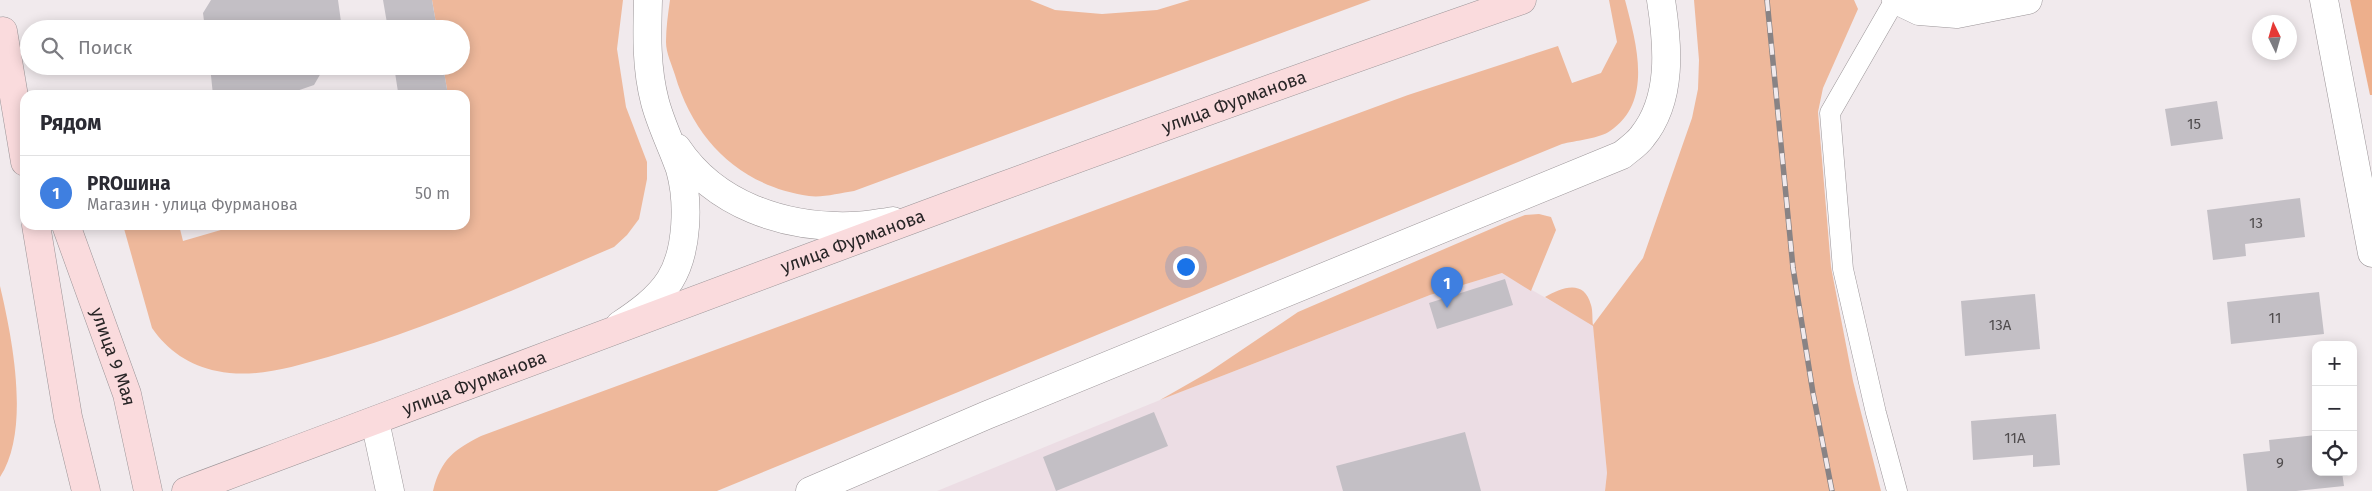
<!DOCTYPE html>
<html lang="ru">
<meta charset="utf-8">
<style>
body{margin:0;font-family:"Fira Sans",sans-serif;background:#f2f2f3;color:#2b2b33}
.controls{position:absolute;right:15px;bottom:15px;display:grid;overflow:hidden;border-radius:10px;box-shadow:0 2px 12px #0003}
.controls button{width:45px;height:45px;display:grid;place-items:center;padding:0;border:0;border-bottom:1px solid #e1e1e2;background:#fff;color:#2b2b33;font:25px sans-serif}
.compass{position:absolute;left:2252px;top:15px;width:45px;height:45px;border-radius:50%;background:#fff;box-shadow:0 2px 12px #0003;rotate:355deg}
.you{position:absolute;left:1185px;top:266px;width:18px;height:18px;margin:-12px;border:4px solid #fff;border-radius:50%;background:#1a73e8;box-shadow:0 0 0 8px #1a73e833}
.badge{display:grid;place-items:center;width:32px;height:32px;border-radius:50%;background:#d93025;color:#fff;font-size:16px;font-weight:700}
.pin{position:absolute;translate:-50% -41px;filter:drop-shadow(0 1px 2px #0008)}
.pin::after{content:'';position:absolute;top:26px;width:18px;height:15px;background:inherit;clip-path:polygon(0 0,100% 0,50% 100%)}
.list{margin:0;padding:0;list-style:none}
h2{display:flex;justify-content:space-between;align-items:center;height:65px;margin:0;padding:0 20px;font-size:21px}
h2 small{font-size:16px;font-weight:400;color:#7c7c81}
.list li{display:grid;grid-template-columns:32px 1fr auto;gap:15px;align-items:center;box-sizing:border-box;height:75px;padding:0 20px;border-top:1px solid #e1e1e2}
.list b{display:block;font-size:19px;white-space:nowrap}
.list p{margin:0;font-size:16px;white-space:nowrap;color:#7c7c81}
.list em{font-size:16px;font-style:normal;color:#7c7c81}
.icon{flex:none;width:28px;height:28px;fill:none;stroke:currentColor;stroke-width:2;stroke-linecap:round;stroke-linejoin:round}
.map{position:relative;flex:none;width:2372px;height:491px;overflow:hidden}
.search{position:absolute;background:#fff;box-shadow:0 2px 12px #0003;left:20px;top:20px;width:450px;height:55px;display:flex;align-items:center;gap:12px;box-sizing:border-box;padding:0 18px;border-radius:28px;color:#7c7c81;font-size:19px}
.panel{position:absolute;background:#fff;box-shadow:0 2px 12px #0003;left:20px;top:90px;width:450px;height:140px;border-radius:15px}
.map>svg:first-child{display:block}
.built{fill:#ecdde4}
.green{fill:#eeb89b}
.forest{fill:#edaf8c}
.building{fill:#c3bfc5}
.lines{fill:none;stroke-linecap:round;stroke-linejoin:round}
.service-casing{stroke:#9b9598;stroke-width:21}
.minor-casing{stroke:#9b9598;stroke-width:29}
.tertiary-casing{stroke:#9b9598;stroke-width:29}
.secondary-casing{stroke:#9b9598;stroke-width:29}
.service{stroke:#fff;stroke-width:20}
.minor{stroke:#fff;stroke-width:28}
.tertiary{stroke:#fff;stroke-width:28}
.secondary{stroke:#fadbdd;stroke-width:28}
.rail-casing{stroke:#888385;stroke-width:5.5}
.rail{stroke:#f1eaed;stroke-width:4;stroke-dasharray:11;stroke-linecap:butt}
.labels{text-anchor:middle;stroke-width:5;stroke-linejoin:round;paint-order:stroke}
.number-label{font-size:15px;fill:#504c4e}
.street-label{font-size:18px;fill:#292627;stroke:#f1eaed}
</style>
<div class="map">
<svg width="2372" height="491" viewBox="0 0 2372 491">
<rect width="100%" height="100%" fill="#f1eaed"/>
<path class="built" d="M1502 273 1593 325 1607 473 1605 491H937L1160 400 1430 295Z"/>
<path class="green" d="M432 0H623L617 49 626 107 647 162V179L639 219 627 235 614 247C520 287 427 329 328 357 292 367 254 379 217 371 190 366 167 350 152 328L123 225H179L183 241 238 225H465V95H448L443 66H461V29H437Z
M670 0H1030L1055 10 1102 14 1157 10 1190 0H1371L854 191C840 193 822 198 809 196 740 186 694 140 675 75 672 65 666 53 666 42 666 28 668 14 670 0Z
M1609 0H1625C1636 42 1654 102 1610 131 1601 138 1574 141 1562 144L717 491H433C441 459 454 450 481 436L1408 95 1558 46 1572 83 1601 73 1617 42Z
M1694 0H1854L1858 9 1823 88 1818 112 1831 267 1853 381 1881 491H1605L1607 473 1593 326 1545 297C1561 288 1584 278 1591 305 1593 311 1592 319 1593 325L1643 258 1692 118 1698 89 1699 60Z
M1539 214 1551 217 1556 230 1531 291 1502 273 1430 295 1160 400 1209 372 1298 312 1507 222 1525 215Z
M0 286C12 337 31 430 0 477Z"/>
<path class="forest" d="M2350 0H2372V95H2370Z"/>
<path class="building" d="M211 0H338L342 29H205L203 13Z
M383 0H432L437 29H388Z
M210 66H325L314 85 285 95H213Z
M394 66H443L448 95H388L398 92Z
M2217 101 2223 139 2171 146 2165 109Z
M2300 198 2305 237 2245 244 2246 256 2213 260 2207 210Z
M1505 279 1513 305 1437 329 1429 303Z
M2319 292 2324 334 2231 344 2227 302Z
M2035 294 2040 349 1965 356 1961 301Z
M1154 412 1168 446 1056 491 1043 457Z
M2056 414 2060 465 2033 467V455L1973 460 1971 421Z
M1465 432 1481 491H1343L1336 466Z
M2316 435V472H2342L2344 486 2296 491H2247L2243 454 2270 451 2269 440Z"/>
<g class="lines">
<g class="service-casing">
<path id="service" d="M1895 0 1830 113 1843 269 1876 413 1897 491"/>
</g>
<g class="minor-casing">
<path id="minor" d="M2324 0 2372 253"/>
</g>
<g class="tertiary-casing">
<path id="tertiary" d="M1896 0 1919 11 1957 14 2028 0
M677 148C715 205 784 228 851 226 865 226 879 223 893 221
M620 325C638 313 658 299 670 280 688 251 689 201 680 169 672 146 661 125 655 102 646 68 647 34 648 0
M375 421 390 491
M810 491 987 415 1622 155C1629 149 1637 144 1642 137 1673 99 1668 45 1661 0"/>
</g>
<g class="secondary-casing">
<g id="secondary">
<path d="M3 31 25 162"/>
<path d="M36 225 68 417 86 491"/>
<path id="s1" d="M66 225 127 394 148 491"/>
<path id="s2" d="M186 491C631 325 1074 155 1522 0"/>
</g>
</g>
<use href="#service" class="service"/>
<use href="#minor" class="minor"/>
<use href="#tertiary" class="tertiary"/>
<use href="#secondary" class="secondary"/>
<g class="rail-casing">
<path id="rail" d="M1767 0 1793 268 1813 393 1832 491"/>
</g>
<use href="#rail" class="rail"/>
</g>
<g class="labels">
<g class="number-label">
<text x="2194" y="129">15</text>
<text x="2256" y="228">13</text>
<text x="2275" y="323">11</text>
<text x="2000" y="330">13А</text>
<text x="2015" y="443">11А</text>
<text x="2280" y="468">9</text>
</g>
<g class="street-label">
<text dy="6" stroke="none"><textPath href="#s2" startOffset="1118">улица Фурманова</textPath></text>
<text dy="6" stroke="none"><textPath href="#s2" startOffset="712">улица Фурманова</textPath></text>
<text dy="6" stroke="none"><textPath href="#s1" startOffset="140">улица 9 Мая</textPath></text>
<text dy="6" stroke="none"><textPath href="#s2" startOffset="308">улица Фурманова</textPath></text>
</g>
</g>
</svg>
<div class="controls">
<button>+</button>
<button>−</button>
<button><svg class="icon" aria-label="locate" viewBox="0 0 24 24"><circle cx="12" cy="12" r="6"/><path d="M12 2v4M12 18v4M2 12h4M18 12h4"/></svg></button>
</div>
<svg class="compass" viewBox="-18 -18 36 36"><path d="M0-13l5 13h-10z" fill="#e53935"/><path d="M0 13l5-13h-10z" fill="#7c7c81"/></svg>
<div class="you"></div>
<div class="pin badge" style="left:1447px;top:308px;background:#3f7fe0">1</div>
<div class="search"><svg class="icon" aria-label="search" viewBox="0 0 24 24"><circle cx="10" cy="10" r="6"/><path d="M15 15l6 6"/></svg>Поиск</div>
<section class="panel">
<h2>Рядом<small></small></h2>
<ul class="list">
<li><span class="badge" style="background:#3f7fe0">1</span><div><b>PROшина</b><p>Магазин · улица Фурманова</p></div><em>50 m</em></li>
</ul>
</section>
</div>
